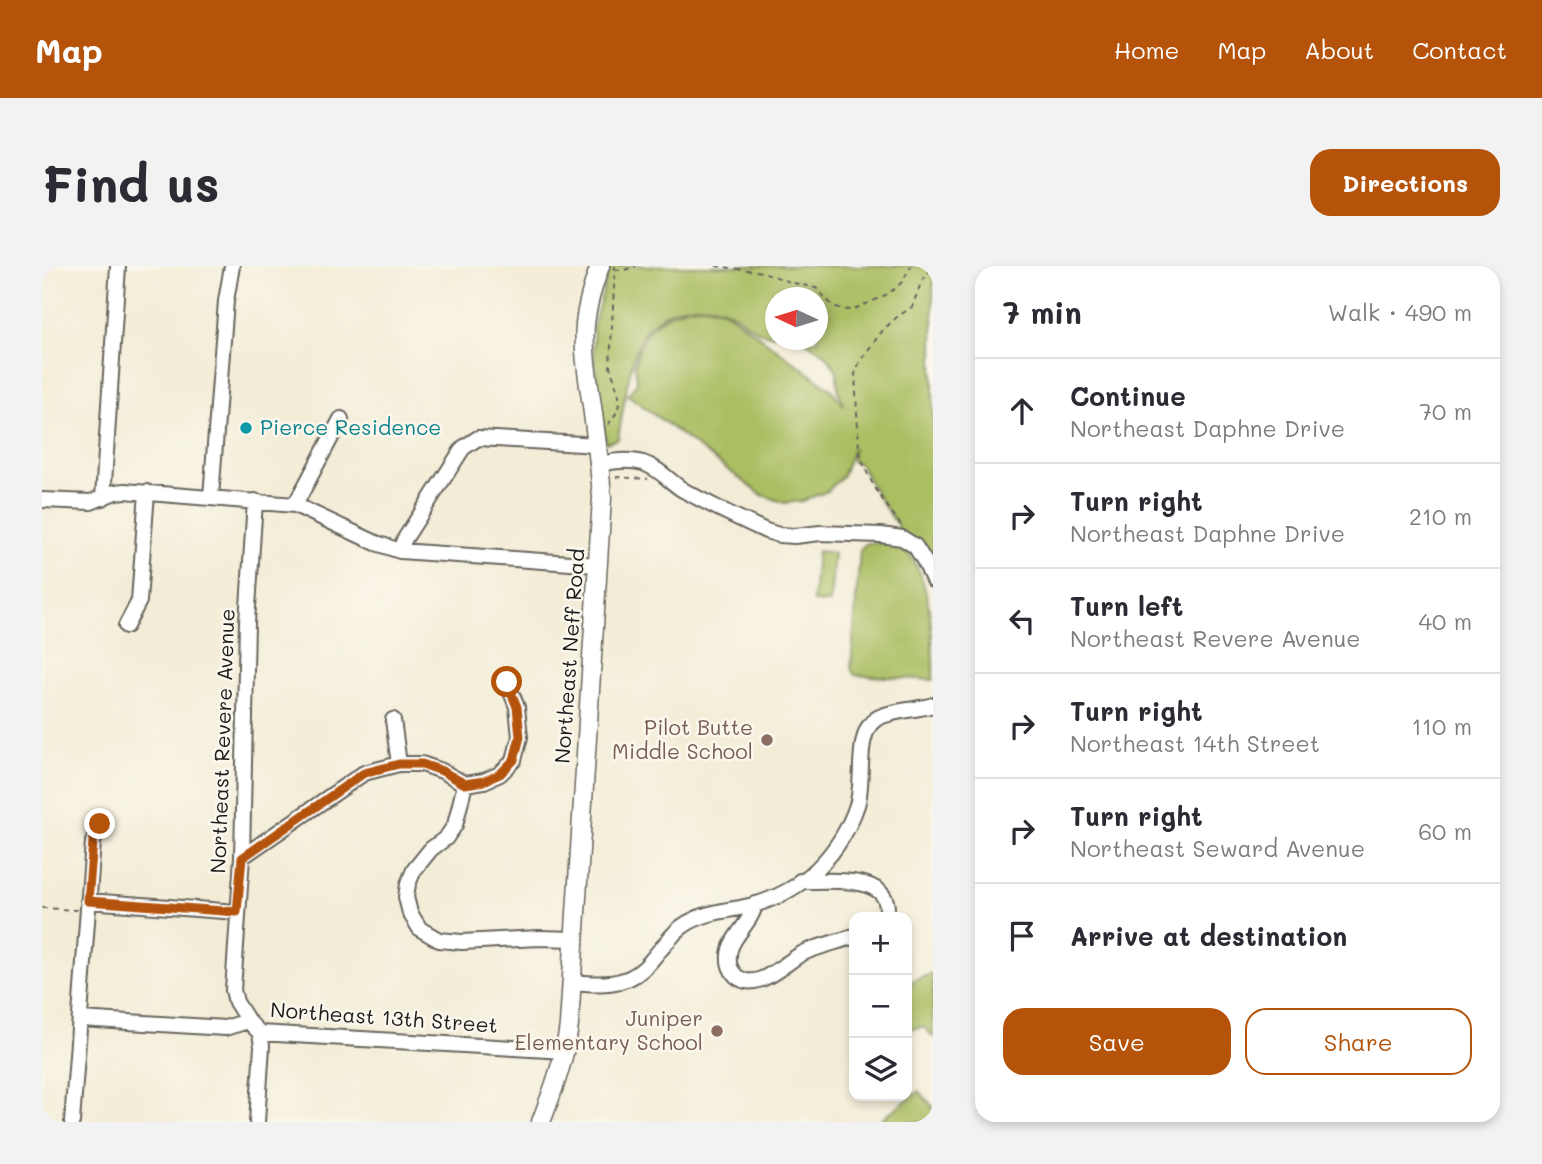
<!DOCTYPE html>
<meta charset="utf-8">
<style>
body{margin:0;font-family:Mali,sans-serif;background:#f2f2f3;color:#2b2b33}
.controls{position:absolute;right:21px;bottom:21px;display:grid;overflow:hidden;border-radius:14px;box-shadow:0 4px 10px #0003}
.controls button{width:63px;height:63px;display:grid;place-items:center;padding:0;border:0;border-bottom:2px solid #e1e1e2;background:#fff;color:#2b2b33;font:35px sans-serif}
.compass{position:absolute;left:723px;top:21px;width:63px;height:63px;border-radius:50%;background:#fff;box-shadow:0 4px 10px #0003;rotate:274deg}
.stop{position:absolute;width:21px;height:21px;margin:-16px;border:5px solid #b45309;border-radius:50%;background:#fff}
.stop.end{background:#b45309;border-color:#fff;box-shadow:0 2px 7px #0008}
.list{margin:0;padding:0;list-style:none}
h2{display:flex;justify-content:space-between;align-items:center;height:91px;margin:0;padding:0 28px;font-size:30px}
h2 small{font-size:23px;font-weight:400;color:#7c7c81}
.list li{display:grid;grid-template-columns:46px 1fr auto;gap:21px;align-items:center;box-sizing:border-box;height:105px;padding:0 28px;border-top:2px solid #e1e1e2}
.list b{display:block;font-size:26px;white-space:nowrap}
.list p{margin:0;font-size:23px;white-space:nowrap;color:#7c7c81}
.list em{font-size:23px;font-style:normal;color:#7c7c81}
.actions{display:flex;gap:14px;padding:21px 28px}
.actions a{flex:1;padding:16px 0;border:2px solid #b45309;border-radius:21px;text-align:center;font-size:24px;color:#b45309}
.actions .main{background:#b45309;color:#fff}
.icon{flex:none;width:38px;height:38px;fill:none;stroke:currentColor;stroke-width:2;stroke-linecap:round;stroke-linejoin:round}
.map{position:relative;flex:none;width:891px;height:856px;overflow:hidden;border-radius:21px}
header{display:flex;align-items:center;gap:42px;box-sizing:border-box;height:98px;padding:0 35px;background:#b45309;color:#fff}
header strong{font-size:33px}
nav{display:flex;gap:38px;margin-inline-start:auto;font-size:24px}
.intro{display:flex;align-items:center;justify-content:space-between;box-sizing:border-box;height:168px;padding:0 42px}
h1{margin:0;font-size:49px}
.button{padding:18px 32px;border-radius:21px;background:#b45309;color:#fff;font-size:24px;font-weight:700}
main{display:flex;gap:42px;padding:0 42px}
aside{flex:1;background:#fff;border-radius:21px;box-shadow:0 4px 10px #0003}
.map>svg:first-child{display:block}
.green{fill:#aabe62;stroke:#636d3f;stroke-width:2}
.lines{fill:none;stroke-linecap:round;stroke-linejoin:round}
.minor-casing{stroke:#67655d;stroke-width:18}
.major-casing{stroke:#67655d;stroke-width:21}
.path{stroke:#67655d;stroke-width:2;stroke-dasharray:5 5;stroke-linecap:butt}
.minor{stroke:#fff;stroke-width:14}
.major{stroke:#fff;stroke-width:18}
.route{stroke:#b45309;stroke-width:9}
.culture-dot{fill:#0f9aa8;stroke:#fbf7ec;stroke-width:2.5}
.education-dot{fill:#8d6e63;stroke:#fbf7ec;stroke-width:2.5}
.labels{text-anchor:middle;stroke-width:5;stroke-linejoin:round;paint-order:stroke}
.culture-label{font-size:21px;fill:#0d838f;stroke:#fbf7ec;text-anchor:start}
.street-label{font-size:21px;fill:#1c1c1c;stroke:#fbf7ec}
.education-label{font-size:21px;fill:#785e54;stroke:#fbf7ec;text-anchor:end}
</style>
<header>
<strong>Map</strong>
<nav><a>Home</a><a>Map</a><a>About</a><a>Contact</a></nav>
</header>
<div class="intro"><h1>Find us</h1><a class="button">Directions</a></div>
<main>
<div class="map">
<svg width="891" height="856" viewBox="0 0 891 856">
<rect width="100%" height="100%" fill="#fbf7ec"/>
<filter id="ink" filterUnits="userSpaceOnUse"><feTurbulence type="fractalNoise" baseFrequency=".0143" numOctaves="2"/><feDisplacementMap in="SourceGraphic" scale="14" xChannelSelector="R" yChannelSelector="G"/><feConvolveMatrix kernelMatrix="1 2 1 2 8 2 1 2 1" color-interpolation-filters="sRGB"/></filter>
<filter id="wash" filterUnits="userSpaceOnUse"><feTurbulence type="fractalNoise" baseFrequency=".00686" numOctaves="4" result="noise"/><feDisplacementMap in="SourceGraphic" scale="28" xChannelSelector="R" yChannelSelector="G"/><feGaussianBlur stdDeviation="1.57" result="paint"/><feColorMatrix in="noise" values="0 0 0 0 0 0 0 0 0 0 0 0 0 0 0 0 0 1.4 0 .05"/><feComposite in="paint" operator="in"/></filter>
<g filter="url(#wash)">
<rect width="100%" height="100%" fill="#f3edd7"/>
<path class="green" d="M568 0H891V296C882 281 873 275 857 267L855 259 834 228 818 198 810 195 811 182 801 209 786 225 760 235 743 237 720 229 586 129 595 116 593 99 597 83 605 66 617 54 628 48 646 41 663 40 683 45 790 124 802 140 796 124 795 105 783 88 761 74H776V32H734L733 69C713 70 700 50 682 43 669 39 658 38 645 40 630 43 613 52 604 64 588 86 581 145 576 173L564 177 552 94 551 61Z
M824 277C833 277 843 276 851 278 891 290 891 377 891 414L813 409 809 403 818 284Z
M775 285 792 287 788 337 771 336Z
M891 707V771L882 761 868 763 865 756V720L870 719V715Z
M877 825 891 841V856H835Z"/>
</g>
<g filter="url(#ink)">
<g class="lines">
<g class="minor-casing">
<path id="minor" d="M558 198C571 195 588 193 601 197 617 202 628 216 641 224 668 239 696 252 724 265L737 269 753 270 778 267 839 269 860 272 873 280 883 296 891 314
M169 231 184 35 190 0
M61 232 76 0
M0 234 49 236 73 226 83 225 253 239 334 277 358 285 557 299
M253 239 299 153
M358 285 362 274 421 182 436 172 556 179
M84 360 97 335 105 226
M351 454 357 498
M423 518 413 559 404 572 389 583 372 604 366 618 364 631 368 647 378 663 397 674 420 676 497 672 533 673
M200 591 322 507 357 498H380L400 505 423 518 442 515 458 508 472 494 478 471 475 441 465 416
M758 615C784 616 854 606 844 651
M46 635 195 646
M713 638C710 657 687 672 687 690 686 697 689 705 694 710 715 728 743 696 761 687 777 680 796 676 812 670
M530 716C554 718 582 721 601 703 608 697 613 689 619 683 626 675 633 665 641 660 662 645 688 645 712 639 735 632 759 619 776 602 794 584 807 563 815 539 823 515 812 468 834 453 846 445 876 444 891 439
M38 753 183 762 206 755 218 767 523 785
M206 755 194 736 191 724 200 591 205 356 213 235
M30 856 51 576 58 558
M215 856 220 780 218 767"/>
</g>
<g class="major-casing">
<path id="major" d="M499 856C511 824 523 793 527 759L560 232C558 201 554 170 550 140 546 112 541 86 543 58 545 38 551 19 558 0"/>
</g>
<path class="path" d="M674 0 721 6 748 16 774 22 791 40 804 44 812 43 840 31 851 24 860 16 869 0
M573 4H583L594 0
M566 159 575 146 577 138V129L568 100 573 0
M574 211 606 213
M859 259C842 236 823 211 817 183L813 108 818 95 841 64 855 51 870 41 879 17 891 0
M0 642 35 644"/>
<use href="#minor" class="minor"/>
<use href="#major" class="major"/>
</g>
</g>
<g class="lines" filter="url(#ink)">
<path class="route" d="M58 558 51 576 46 635 195 646 200 592 322 507 357 498H380L400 505 423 518 442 515 458 508 472 494 478 471 475 441 465 416"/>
</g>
<circle class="culture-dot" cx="204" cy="162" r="7"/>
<g class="education-dot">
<circle cx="725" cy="474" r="7"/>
<circle cx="675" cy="765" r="7"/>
</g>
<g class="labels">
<g class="culture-label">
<text x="218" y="169">Pierce Residence</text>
</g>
<g class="street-label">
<text transform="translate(528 390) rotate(-86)" y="7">Northeast Neff Road</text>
<text transform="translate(181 475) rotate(-88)" y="7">Northeast Revere Avenue</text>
<text transform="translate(342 752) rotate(4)" y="7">Northeast 13th Street</text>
</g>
<g class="education-label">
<text x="711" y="469">Pilot Butte<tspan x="711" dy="24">Middle School</tspan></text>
<text x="661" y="760">Juniper<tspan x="661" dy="24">Elementary School</tspan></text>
</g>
</g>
</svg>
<div class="controls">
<button>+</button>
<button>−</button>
<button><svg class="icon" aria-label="layers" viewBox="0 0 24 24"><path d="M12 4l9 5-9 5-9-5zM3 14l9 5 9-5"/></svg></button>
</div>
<svg class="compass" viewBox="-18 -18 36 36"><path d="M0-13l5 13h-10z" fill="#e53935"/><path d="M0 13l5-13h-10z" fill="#7c7c81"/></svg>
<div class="stop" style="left:465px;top:416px"></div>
<div class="stop end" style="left:58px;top:558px"></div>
</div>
<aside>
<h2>7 min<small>Walk · 490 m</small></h2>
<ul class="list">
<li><svg class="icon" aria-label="ahead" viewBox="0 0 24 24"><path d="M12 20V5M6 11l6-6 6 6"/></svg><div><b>Continue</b><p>Northeast Daphne Drive</p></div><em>70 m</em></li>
<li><svg class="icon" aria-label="right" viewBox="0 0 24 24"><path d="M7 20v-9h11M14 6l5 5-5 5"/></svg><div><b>Turn right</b><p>Northeast Daphne Drive</p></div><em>210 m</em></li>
<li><svg class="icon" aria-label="left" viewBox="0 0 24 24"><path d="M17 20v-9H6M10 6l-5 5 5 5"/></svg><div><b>Turn left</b><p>Northeast Revere Avenue</p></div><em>40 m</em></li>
<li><svg class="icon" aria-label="right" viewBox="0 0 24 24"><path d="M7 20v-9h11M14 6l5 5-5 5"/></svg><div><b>Turn right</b><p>Northeast 14th Street</p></div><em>110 m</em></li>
<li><svg class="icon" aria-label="right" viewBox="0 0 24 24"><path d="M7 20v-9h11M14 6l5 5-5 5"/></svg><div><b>Turn right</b><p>Northeast Seward Avenue</p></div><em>60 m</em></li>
<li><svg class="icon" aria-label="arrive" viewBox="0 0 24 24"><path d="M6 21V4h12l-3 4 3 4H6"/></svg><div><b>Arrive at destination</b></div></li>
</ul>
<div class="actions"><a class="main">Save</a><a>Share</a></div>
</aside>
</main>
